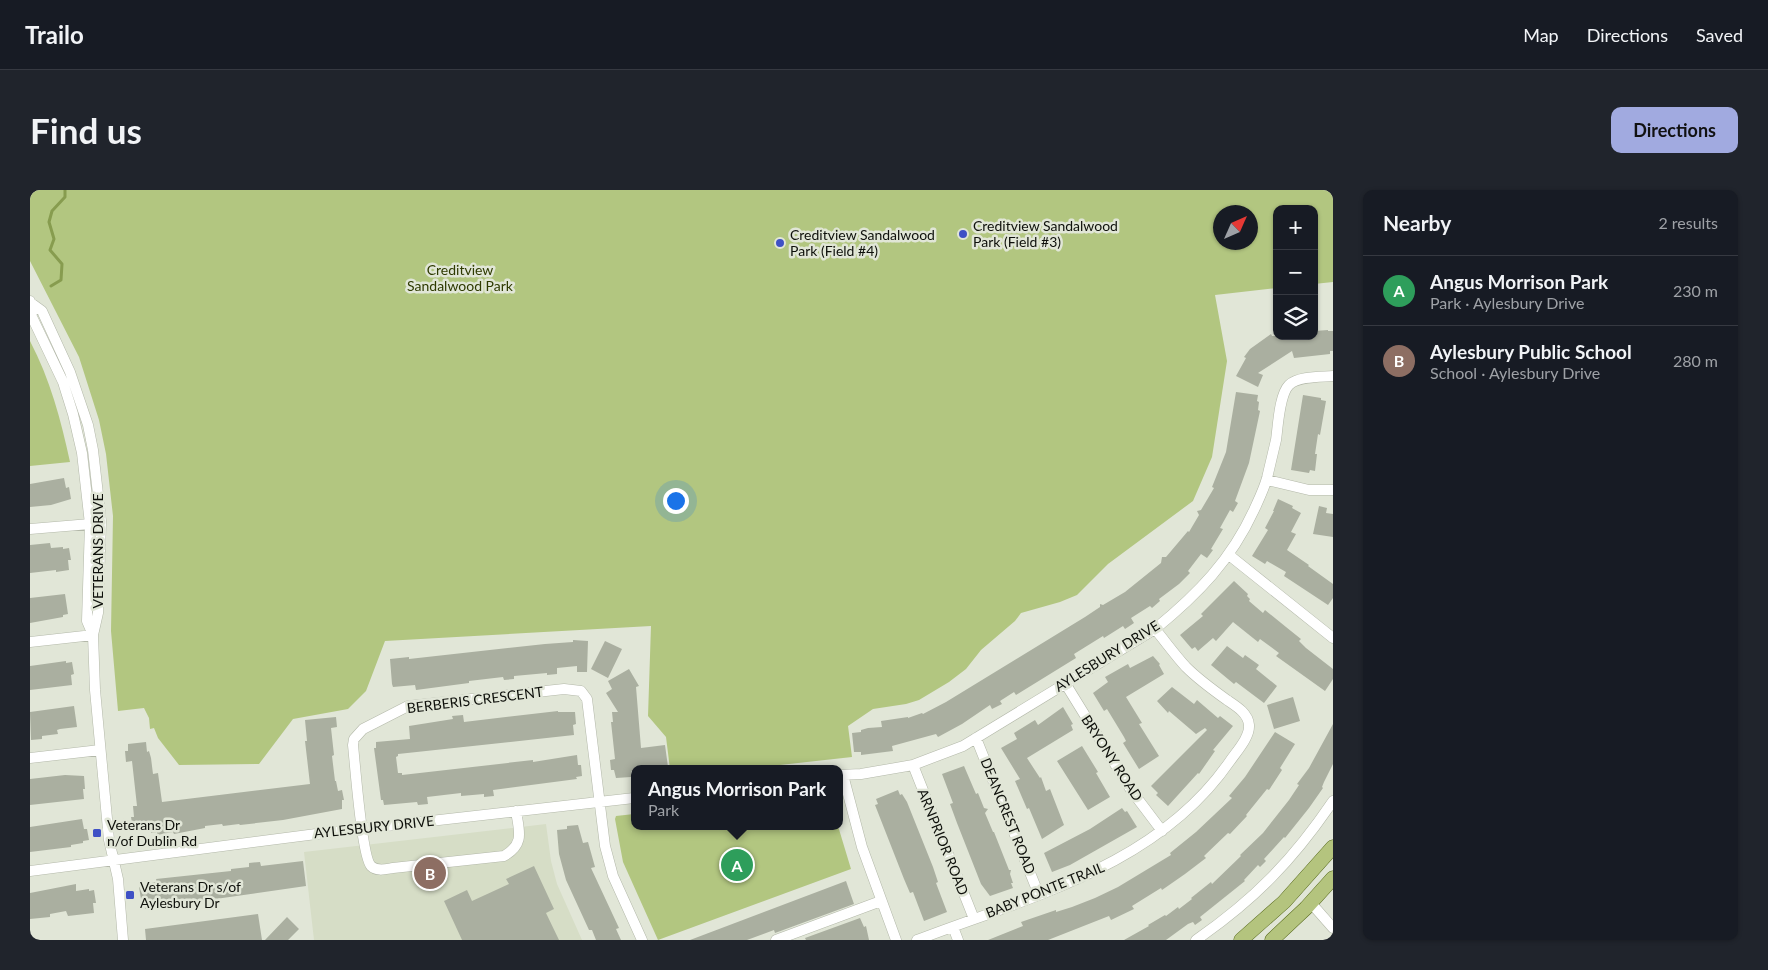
<!DOCTYPE html>
<meta charset="utf-8">
<style>
body{margin:0;font-family:Lato,sans-serif;background:#20242c;color:#f1f3f6}
.controls{position:absolute;right:15px;top:15px;display:grid;overflow:hidden;border-radius:10px;box-shadow:0 1px 4px #0004}
.controls button{width:45px;height:45px;display:grid;place-items:center;padding:0;border:0;border-bottom:1px solid #363941;background:#171b24;color:#f1f3f6;font:25px sans-serif}
.compass{position:absolute;left:1183px;top:15px;width:45px;height:45px;border-radius:50%;background:#171b24;box-shadow:0 1px 4px #0004;rotate:45deg}
.you{position:absolute;left:645px;top:310px;width:18px;height:18px;margin:-12px;border:4px solid #fff;border-radius:50%;background:#1a73e8;box-shadow:0 0 0 8px #1a73e833}
.badge{display:grid;place-items:center;width:32px;height:32px;border-radius:50%;background:#a1aae0;color:#fff;font-size:16px;font-weight:700}
.pin{position:absolute;translate:-50% -50%;border:2px solid #fff;box-shadow:0 1px 5px #0006}
.popup{position:absolute;left:601px;top:575px;width:212px;height:65px;box-sizing:border-box;display:grid;place-content:center;border-radius:10px;background:#171b24;filter:drop-shadow(0 1px 4px #0005);font-size:16px;white-space:nowrap;color:#9ea1a6}
.popup b{font-size:19px;color:#f1f3f6}
.popup::after{content:'';position:absolute;left:50%;top:100%;margin-left:-10px;border:10px solid transparent;border-top-color:#171b24}
.list{margin:0;padding:0;list-style:none}
h2{display:flex;justify-content:space-between;align-items:center;height:65px;margin:0;padding:0 20px;font-size:21px}
h2 small{font-size:16px;font-weight:400;color:#9ea1a6}
.list li{display:grid;grid-template-columns:32px 1fr auto;gap:15px;align-items:center;box-sizing:border-box;height:70px;padding:0 20px;border-top:1px solid #363941}
.list b{display:block;font-size:19px;white-space:nowrap}
.list p{margin:0;font-size:16px;white-space:nowrap;color:#9ea1a6}
.list em{font-size:16px;font-style:normal;color:#9ea1a6}
.icon{flex:none;width:28px;height:28px;fill:none;stroke:currentColor;stroke-width:2;stroke-linecap:round;stroke-linejoin:round}
.map{position:relative;flex:none;width:1303px;height:750px;overflow:hidden;border-radius:10px}
header{display:flex;align-items:center;gap:30px;box-sizing:border-box;height:70px;padding:0 25px;background:#171b24;border-bottom:1px solid #363941}
header strong{font-size:24px}
nav{display:flex;gap:28px;margin-inline-start:auto;font-size:18px}
.intro{display:flex;align-items:center;justify-content:space-between;box-sizing:border-box;height:120px;padding:0 30px}
h1{margin:0;font-size:35px}
.button{padding:12px 22px;border-radius:10px;background:#a1aae0;color:#111;font-size:18px;font-weight:700}
main{display:flex;gap:30px;padding:0 30px}
aside{flex:1;background:#171b24;border-radius:10px;box-shadow:0 1px 4px #0004}
.map>svg:first-child{display:block}
.built{fill:#d6ddc6}
.green{fill:#b2c680;fill-rule:evenodd}
.lines{fill:none;stroke-linecap:round;stroke-linejoin:round}
.stream{stroke:#879c4f;stroke-width:3}
.building{fill:#aaafa0}
.minor-casing{stroke:#b3b8a9;stroke-width:11}
.major-casing{stroke:#596b1e;stroke-width:15}
.minor{stroke:#fff;stroke-width:10}
.major{stroke:#b4c47e;stroke-width:14}
.poi-dot{fill:#3f51c5;stroke:#e1e6d7;stroke-width:2}
.labels{text-anchor:middle;stroke-width:5;stroke-linejoin:round;paint-order:stroke}
.poi-label{font-size:14px;fill:#0e100b;stroke:#e1e6d7;text-anchor:start}
.park-label{font-size:14px;fill:#2e3a00;stroke:#e1e6d7}
.street-label{font-size:14px;fill:#0e100b;stroke:#e1e6d7}
</style>
<header>
<strong>Trailo</strong>
<nav><a>Map</a><a>Directions</a><a>Saved</a></nav>
</header>
<div class="intro"><h1>Find us</h1><a class="button">Directions</a></div>
<main>
<div class="map">
<svg width="1303" height="750" viewBox="0 0 1303 750">
<rect width="100%" height="100%" fill="#e1e6d7"/>
<path class="built" d="M516 634 521 671 527 694 552 750H284L274 662Z"/>
<path class="green" d="M0 0H1303V92L1284 94V19H1247V98L1185 105 1197 171 1182 267 1163 311 1078 374 1047 405 1030 412 991 423 985 431 951 460 936 479 919 492 889 510 876 514 843 519 818 536 822 567 714 579H640L636 547 618 526 621 436 355 451 336 501 318 519 263 529 229 574 149 575 128 548 124 538 120 539 119 528 114 518 88 521 81 441 83 326 76 264 69 230 49 167 0 71ZM1190 22H1220V52H1190Z
M0 151C20 189 31 230 40 272L0 276Z
M604 624V636H808L821 679 628 750 593 672 585 629 586 626Z"/>
<g class="lines">
<path class="stream" d="M21 96 31 90 32 74 20 60 24 49 19 32 22 21 35 7V0"/>
</g>
<path class="building" d="M1298 140V141H1303V161H1300V164L1264 168 1262 161 1228 183 1233 185 1228 197 1206 186 1216 168 1214 167 1220 159 1241 144 1242 146H1286L1285 141Z
M1206 202 1228 205 1227 211 1229 212 1228 220 1230 221 1219 273 1205 311 1208 313 1203 322 1200 320 1190 338 1193 339 1181 359 1183 360 1177 368 1171 364 1158 381 1160 383 1149 394 1129 409 1130 411 1122 418 1120 416 1101 428 1104 433 1095 439 1093 436 1074 448 1073 446 1044 464 1046 468 986 505 984 502 970 511 972 514 962 519 960 515 932 534 908 547 906 544 862 556 863 561 831 565V562H824L822 543 831 542V540L838 538 852 537 851 531 878 527V528L892 523 893 524 916 512 1055 427 1070 417V414L1073 415 1095 402 1131 373 1132 367H1136L1158 341 1159 342 1169 325 1167 321 1171 320 1184 298 1182 297 1196 262Z
M1273 205 1291 208V210L1296 211 1290 245 1288 244 1285 264H1287L1285 281 1280 280 1279 283 1261 280Z
M34 288 36 298 39 297 41 309 21 315 0 317V294Z
M1248 309 1263 316 1262 318 1271 323 1261 342 1266 344 1257 360 1279 375 1278 376 1303 394V408L1298 415 1254 386 1256 382 1237 371 1235 374 1222 366 1238 340 1235 338 1244 321H1243Z
M1289 316 1297 318 1296 323 1303 324V347L1283 344Z
M20 353 21 358 33 357V359L39 358 41 370H38L39 380 26 382V380L0 383V355Z
M1204 391 1218 404 1217 406 1220 409 1219 411 1233 423 1235 420 1256 437 1271 449 1269 451 1276 458 1303 479V489L1295 501 1246 466 1249 463 1230 449 1228 452 1203 432 1186 451 1183 448 1168 461 1165 457 1162 459 1150 445 1173 426 1171 424Z
M35 404 38 424 33 425V427L0 433V408Z
M543 450 558 451 557 482H547V476L527 478V484L517 485V483L484 486V489L474 490 473 487 439 491V493L386 500 385 495 363 497 362 494 360 469 379 467V469L515 454 543 452Z
M575 451 592 459 578 488 561 479Z
M1197 456 1213 468 1215 465 1229 475 1226 479 1247 496 1234 513 1206 492 1204 494 1181 475Z
M1123 466 1130 474 1129 475 1134 484 1096 507 1112 533 1109 534 1129 566 1109 579 1093 553 1096 551 1094 547 1077 519 1074 521 1063 503 1078 492 1075 487 1098 474 1100 478Z
M36 471V473L42 472 44 484 41 485 42 495 0 500V476Z
M599 479 609 496 606 497 611 558 635 555 638 577 636 579H604V581H601V587L586 588 584 580H581L580 570 585 569 581 532H583L582 522H588L576 503 582 499 578 491Z
M1142 497 1164 514 1167 510 1188 528 1190 526 1203 536 1183 560 1185 561 1169 584 1168 583 1138 616 1126 605 1128 603 1121 596 1177 540 1175 538 1166 544 1139 521 1138 523 1127 511Z
M1263 507 1270 531 1244 539 1237 515Z
M44 516 47 537 30 539 27 540 28 544 12 546V549L1 550 0 522Z
M1033 517 1043 534 1041 535 1043 540 997 568 1010 588 1011 587 1016 601 1020 599 1034 635 1012 649 999 618 997 619 985 591 990 589 971 558 987 549 984 543 1005 530 1008 535Z
M528 521V522H545L546 534 543 535 544 545 368 564V566L366 567 368 583H372V585L503 570V572L547 565 548 575H551L552 586 546 587 547 589 463 600 464 606 454 607V604L431 606V603L397 607 398 614 388 615 387 612 354 615 353 610H351L344 558H346V552L380 549 379 536 423 529 422 526 433 525 434 532Z
M306 527 307 537 301 538 304 565 302 566 305 591H306L308 601 312 600 314 610H312V619L253 630 210 635 209 634 193 636 192 634 175 636V638L144 644 143 642 127 645V642L121 643V639L108 640V638L103 639 101 627H104L103 616H107L102 571 96 572 95 561H98V554L116 552 117 562 119 561 121 568 123 584 128 583 132 612 280 594 275 551H277L275 530Z
M1303 534V574L1294 592 1292 597 1293 598 1279 618 1255 648 1254 647 1234 669 1236 671 1230 677 1228 675 1214 690 1215 691 1170 727 1172 730 1165 735 1163 732 1158 734 1136 750H1094L1119 736 1118 735 1135 725 1136 726 1148 717 1149 719 1162 709 1161 708 1181 692 1182 694 1211 666 1210 665 1233 643 1259 610 1269 595 1267 594 1279 578Z
M1245 542 1265 554 1250 578 1252 580 1239 600 1237 599 1216 625 1217 626 1200 644 1198 643 1174 666 1176 668 1155 684 1132 700 1131 698 1102 716 1104 719 1081 730 1079 726 1018 750H958L993 736 991 732 1026 720V722L1042 717 1065 708 1088 697 1141 665 1140 663 1166 642 1202 608 1199 606 1215 587Z
M1052 556 1068 582 1066 583 1080 607 1058 620 1027 571Z
M934 576 946 604 948 603 954 618 958 619 955 623 963 642H964L979 680H981L980 684 983 693H981L983 698 960 706 951 694 927 633 920 614 923 613 912 584Z
M35 585 54 586 55 599H53L54 609 0 615V589Z
M868 600 870 605 872 604 877 612 903 677 908 692 906 693 917 722 894 731 883 702 880 703 874 689 845 615 848 614 846 609Z
M1092 618 1095 622 1097 621 1107 637 1040 675 1022 682 1014 663 1060 639Z
M52 629 54 639H57L59 650 53 651V653L41 655V657L0 662V637Z
M548 635 553 653 558 652 565 677 561 678 589 738 586 739 591 750H566L562 740H559L536 690 529 664 527 640 537 639V636Z
M273 671 276 696 115 719 114 709H111L109 697 115 696V694L127 692 126 689 201 681V679L219 677V673L230 672 231 676Z
M504 676 524 719 516 723 529 750H432L414 711 437 700 442 711 479 694 476 689Z
M816 691 824 714 745 743 744 740 717 750H660Z
M46 694V701L59 699V701L64 700 66 713H63L64 723 38 726 36 721 20 724V727L0 729V703Z
M228 724 232 750H116L115 739Z
M257 727 269 739 258 750H235Z
M830 728 834 737 836 736 839 750H776L775 748Z"/>
<g class="lines">
<g class="minor-casing">
<path id="minor" d="M0 111 2 127 33 192 43 224 52 263 60 334 57 431 63 445
M1 113 12 121 40 182 58 235 63 260 71 331 68 423 63 445 65 500 79 650 88 689 93 750
M1237 290 1279 300H1303
M0 339 60 334
M1199 365 1303 448
M0 452 63 445
M1035 493 1101 600 1132 641
M946 548 1009 705
M0 568 70 560
M883 575 944 729
M810 585 831 584 883 575 933 556 1125 439C1168 404 1201 370 1224 320 1229 309 1234 299 1237 288 1240 275 1243 263 1246 250 1248 237 1249 205 1259 195 1268 186 1291 187 1303 186
M813 585 832 657 866 750
M486 621C489 641 495 654 474 666L363 678C356 679 347 682 341 676 332 667 325 574 323 555L324 549 333 539 378 516 534 499 551 501 557 509 575 656 583 686 612 750
M0 681 294 643 604 608
M1281 713 1303 738
M923 737 928 750
M746 750 851 711
M887 750C999 707 1128 676 1200 571 1207 561 1220 547 1219 535 1218 523 1206 516 1197 510 1183 500 1168 489 1156 477 1145 465 1135 451 1125 439
M1166 750C1225 709 1263 670 1303 611"/>
</g>
<g class="major-casing">
<path id="major" d="M1211 750 1254 712 1303 657
M1242 750 1276 718 1303 688"/>
</g>
<use href="#minor" class="minor"/>
<use href="#major" class="major"/>
</g>
<g class="poi-dot">
<circle cx="933" cy="44" r="5"/>
<circle cx="750" cy="53" r="5"/>
<rect x="62" y="638" width="10" height="10" rx="2.5"/>
<rect x="95" y="700" width="10" height="10" rx="2.5"/>
</g>
<g class="labels">
<g class="poi-label">
<text x="943" y="41">Creditview Sandalwood<tspan x="943" dy="16">Park (Field #3)</tspan></text>
<text x="760" y="50">Creditview Sandalwood<tspan x="760" dy="16">Park (Field #4)</tspan></text>
<text x="77" y="640">Veterans Dr<tspan x="77" dy="16">n/of Dublin Rd</tspan></text>
<text x="110" y="702">Veterans Dr s/of<tspan x="110" dy="16">Aylesbury Dr</tspan></text>
</g>
<g class="park-label">
<text x="430" y="85">Creditview<tspan x="430" dy="16">Sandalwood Park</tspan></text>
</g>
<g class="street-label">
<text transform="translate(68 361) rotate(-90)" y="5">VETERANS DRIVE</text>
<text transform="translate(1077 466) rotate(-32)" y="5">AYLESBURY DRIVE</text>
<text transform="translate(445 510) rotate(-7)" y="5">BERBERIS CRESCENT</text>
<text transform="translate(1082 568) rotate(57)" y="5">BRYONY ROAD</text>
<text transform="translate(978 626) rotate(68)" y="5">DEANCREST ROAD</text>
<text transform="translate(344 637) rotate(-6)" y="5">AYLESBURY DRIVE</text>
<text transform="translate(913 652) rotate(68)" y="5">ARNPRIOR ROAD</text>
<text transform="translate(1015 700) rotate(-22)" y="5">BABY PONTE TRAIL</text>
</g>
</g>
</svg>
<div class="controls">
<button>+</button>
<button>−</button>
<button><svg class="icon" aria-label="layers" viewBox="0 0 24 24"><path d="M12 4l9 5-9 5-9-5zM3 14l9 5 9-5"/></svg></button>
</div>
<svg class="compass" viewBox="-18 -18 36 36"><path d="M0-13l5 13h-10z" fill="#e53935"/><path d="M0 13l5-13h-10z" fill="#9ea1a6"/></svg>
<div class="you"></div>
<div class="pin badge" style="left:707px;top:675px;background:#2e9e5b">A</div>
<div class="popup"><b>Angus Morrison Park</b>Park</div>
<div class="pin badge" style="left:400px;top:683px;background:#8d6e63">B</div>
</div>
<aside>
<h2>Nearby<small>2 results</small></h2>
<ul class="list">
<li><span class="badge" style="background:#2e9e5b">A</span><div><b>Angus Morrison Park</b><p>Park · Aylesbury Drive</p></div><em>230 m</em></li>
<li><span class="badge" style="background:#8d6e63">B</span><div><b>Aylesbury Public School</b><p>School · Aylesbury Drive</p></div><em>280 m</em></li>
</ul>
</aside>
</main>
